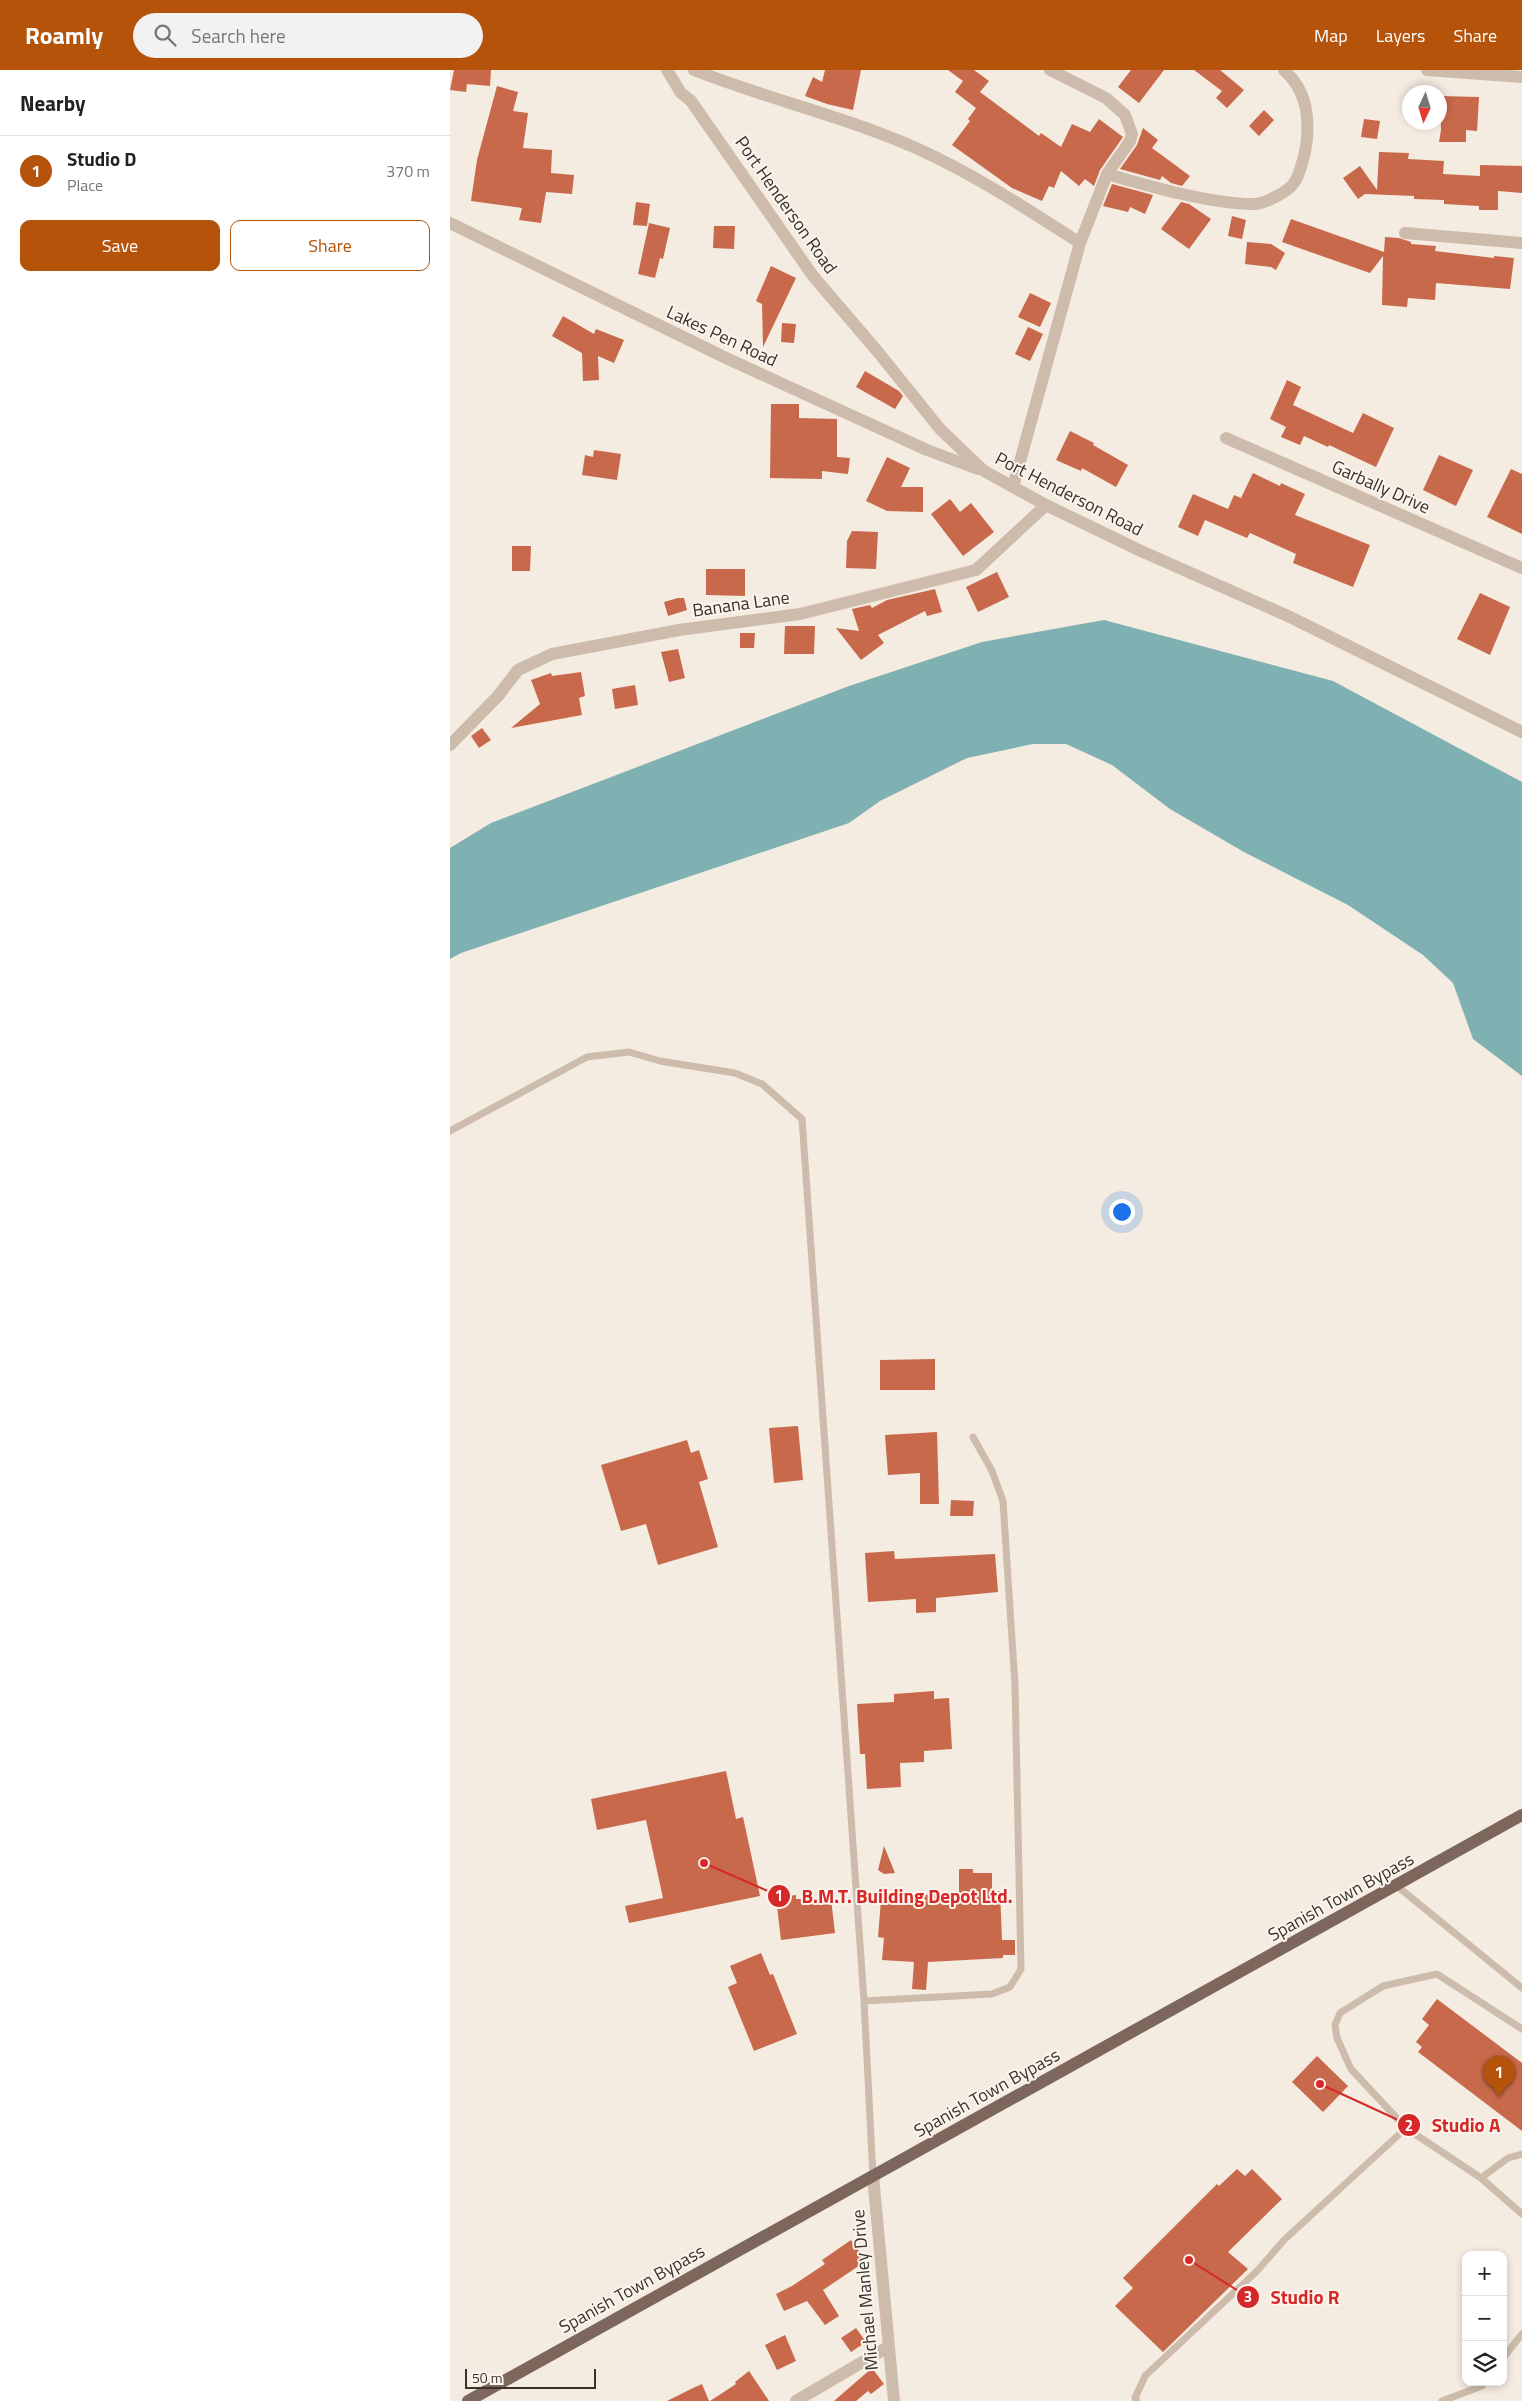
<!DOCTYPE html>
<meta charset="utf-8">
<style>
body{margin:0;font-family:"Titillium Web",sans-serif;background:#f2f2f2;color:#222}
.controls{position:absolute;right:15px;bottom:15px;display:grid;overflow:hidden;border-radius:10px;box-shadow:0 2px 8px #0003}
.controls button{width:45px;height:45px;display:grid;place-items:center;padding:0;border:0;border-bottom:1px solid #e0e0e0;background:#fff;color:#222;font:25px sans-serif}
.compass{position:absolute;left:952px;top:15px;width:45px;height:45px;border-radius:50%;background:#fff;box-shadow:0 2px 8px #0003;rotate:184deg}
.scale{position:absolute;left:15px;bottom:12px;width:131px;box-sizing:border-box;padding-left:5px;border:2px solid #3b302b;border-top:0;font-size:14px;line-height:18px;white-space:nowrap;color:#3b302b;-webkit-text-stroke:4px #fbf5ee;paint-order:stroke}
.you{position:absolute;left:671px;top:1141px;width:18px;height:18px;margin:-12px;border:4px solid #fff;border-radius:50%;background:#1a73e8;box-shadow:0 0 0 8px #1a73e833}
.badge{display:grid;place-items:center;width:32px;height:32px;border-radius:50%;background:#b45309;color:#fff;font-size:16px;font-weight:700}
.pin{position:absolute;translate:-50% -41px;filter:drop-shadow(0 1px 2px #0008)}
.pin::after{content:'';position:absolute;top:26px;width:18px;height:15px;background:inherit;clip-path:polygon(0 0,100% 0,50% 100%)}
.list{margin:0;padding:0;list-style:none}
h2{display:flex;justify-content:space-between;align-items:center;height:65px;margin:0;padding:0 20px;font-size:21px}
h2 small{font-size:16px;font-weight:400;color:#767676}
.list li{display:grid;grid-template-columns:32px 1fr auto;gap:15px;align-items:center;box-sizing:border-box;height:70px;padding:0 20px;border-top:1px solid #e0e0e0}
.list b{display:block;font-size:19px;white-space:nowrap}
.list p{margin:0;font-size:16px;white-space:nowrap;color:#767676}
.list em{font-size:16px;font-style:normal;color:#767676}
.actions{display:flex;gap:10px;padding:15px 20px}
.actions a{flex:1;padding:11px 0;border:1px solid #b45309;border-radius:10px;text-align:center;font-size:18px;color:#b45309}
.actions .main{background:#b45309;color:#fff}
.icon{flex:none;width:28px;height:28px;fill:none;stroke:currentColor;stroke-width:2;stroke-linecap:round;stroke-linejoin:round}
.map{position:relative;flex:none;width:1072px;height:2331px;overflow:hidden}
header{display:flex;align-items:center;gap:30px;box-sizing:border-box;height:70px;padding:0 25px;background:#b45309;color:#fff}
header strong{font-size:24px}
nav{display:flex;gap:28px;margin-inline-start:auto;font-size:18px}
.search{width:350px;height:45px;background:#f2f2f2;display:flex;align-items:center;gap:12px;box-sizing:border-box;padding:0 18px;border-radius:28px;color:#767676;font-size:19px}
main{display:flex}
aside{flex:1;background:#fff}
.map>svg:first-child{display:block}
.water{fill:#7fb0b2}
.building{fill:#c8694b}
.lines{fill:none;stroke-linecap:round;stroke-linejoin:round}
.service{stroke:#cdbbac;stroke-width:7}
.minor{stroke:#cdbbac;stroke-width:12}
.tertiary{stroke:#cdbbac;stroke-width:12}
.primary{stroke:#7d675c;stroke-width:12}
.labels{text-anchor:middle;stroke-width:4;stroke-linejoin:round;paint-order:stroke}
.street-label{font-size:18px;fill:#3b302b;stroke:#fbf5ee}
.leader{fill:none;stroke:#d62828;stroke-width:2}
.callout-dot{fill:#d62828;stroke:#fbf5ee;stroke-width:2}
.mark-label{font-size:15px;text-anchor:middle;font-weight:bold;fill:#fff}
.callout-label{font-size:19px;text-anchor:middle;font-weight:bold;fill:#d62828;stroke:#fbf5ee;stroke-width:4;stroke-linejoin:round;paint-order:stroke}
</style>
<header>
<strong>Roamly</strong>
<div class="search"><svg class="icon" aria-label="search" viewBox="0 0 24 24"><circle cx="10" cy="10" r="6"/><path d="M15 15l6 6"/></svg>Search here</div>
<nav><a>Map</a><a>Layers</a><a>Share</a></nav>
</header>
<main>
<aside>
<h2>Nearby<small></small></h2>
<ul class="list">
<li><span class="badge">1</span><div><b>Studio D</b><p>Place</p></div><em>370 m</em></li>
</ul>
<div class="actions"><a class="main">Save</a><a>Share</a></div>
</aside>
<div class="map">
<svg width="1072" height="2331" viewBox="0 0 1072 2331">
<rect width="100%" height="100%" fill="#f4ebe1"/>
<path class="water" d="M654 550 883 611 1072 712V1006L1023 969 1003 913 973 885 898 835 794 782 720 739 662 695 616 674H583L517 688 430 731 399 753 11 883 0 889V778L41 753 399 616 532 572Z"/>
<path class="building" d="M4 0H41L40 16 17 14 16 22 0 20Z
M375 0H411L403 40 377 34 355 26 363 7 372 12Z
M498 0H524L539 11 530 22 589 66 591 63 611 77 622 54 640 62 649 49 673 67 650 100 644 116 635 109 629 116 611 101 604 118 599 116 592 131 562 118 502 75 520 51 518 49 526 38 505 22 513 11Z
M681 0H714L689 33 668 17Z
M744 0H770L794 20 777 38 766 28 772 21Z
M47 16 68 22 63 41 78 43 73 78 102 80 101 103 124 105 122 124 96 122 91 153 69 150 72 138 21 131 27 90Z
M990 26 1029 27 1027 61 1016 60V72H989L991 60Z
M814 40 824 50 809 66 799 56Z
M914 49 930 51 927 69 911 67Z
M693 58 708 70 702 78 740 106 732 116 721 113 712 106 710 110 670 99 687 75Z
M929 82 959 83 958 89 994 91 993 104 1030 106V95L1072 96V123L1048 121V140H1029V136L994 134V130L964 129V126L915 124 908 129 893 108 910 96 927 120Z
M662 114 703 125 695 144 680 137 678 142 653 136Z
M186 132 200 134 197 156 183 155Z
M731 132 739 134 761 149 739 179 711 159Z
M782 146 796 150 792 169 778 166Z
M841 149 934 182 935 167 949 168 961 172V174L986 176 985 181 1044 188V186L1064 188 1060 219 986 213 985 230 958 228 957 237 932 235 933 186 920 203 832 172Z
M199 153 220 158 213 189 210 188 205 208 188 204Z
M264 156H285L284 179 263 178Z
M797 172 821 174 835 183 826 200 821 197 795 194Z
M321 196 346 208 313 277 312 234 306 231Z
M580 223 601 233 590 257 568 247Z
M113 246 144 264 146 259 174 270 164 293 148 286 149 310 133 311 132 283 102 266Z
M332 253 346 254 344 273 331 272Z
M578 257 593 264 580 291 565 284Z
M415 301 449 321 453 326 445 339 406 317Z
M837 310 851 317 843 335 903 363 913 343 944 358 926 397 879 375 878 377 854 366 850 375 831 367 836 357 820 349Z
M321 334H349V348L387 349V387L400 388 398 404 372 401V409L320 408Z
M620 361 644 373 643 375 678 395 666 417 632 398 631 401 606 390Z
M144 380 171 384 167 410 132 405 135 385 143 387Z
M989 385 1023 400 1006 436 973 420Z
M437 387 460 398 451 417H473V442L437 441 416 431Z
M1061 399 1072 404V464L1037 447Z
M803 403 830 416 831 413 855 424 845 445 920 475 903 517 843 493 846 484 800 463 797 468 755 450 748 466 728 457 743 424 778 439 784 425 791 428Z
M500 429 510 442 521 433 544 462 513 486 481 444Z
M402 461 428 462 426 499 396 498 397 471Z
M62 476H81L80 501H62Z
M256 499H295V526L256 525Z
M547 502 559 527 528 542 516 517Z
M485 519 492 542 477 546 475 541 428 565 434 573 411 590 386 558 409 561 402 539 420 535 422 538 437 530Z
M1030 523 1060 537 1040 585 1007 569Z
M228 528H234L237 540 218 546 214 532Z
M335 556H365L364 584H334Z
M290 563H305L304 578H290Z
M228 579 235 608 219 612 211 582Z
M131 602 135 626 129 628 132 645 61 658 90 634 81 610 101 603 102 606Z
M185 615 188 635 165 639 162 619Z
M32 658 41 670 29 678 21 666Z
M485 1289V1320H430V1290Z
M348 1356 353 1410 324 1413 319 1358Z
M487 1362 489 1434H470V1403L438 1405 435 1365Z
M237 1370 241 1383 249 1380 258 1409 249 1412 268 1477 208 1495 196 1454 171 1461 151 1395Z
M501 1430 524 1431 523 1446H500Z
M444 1481 445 1489 545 1484 548 1522 486 1528V1542L466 1543V1529L418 1532 415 1483Z
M484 1621V1629L499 1628 502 1679 474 1681V1692L450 1693 451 1717 417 1719 415 1684H410L407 1634 444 1632V1624Z
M276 1701 286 1749 293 1747 310 1826 179 1853 175 1836 213 1828 196 1750 147 1760 141 1729Z
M434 1776 445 1803 434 1804 428 1800Z
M509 1799H523V1803H542V1821H550L552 1870H565V1885H553V1888L478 1892 476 1920 462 1919 464 1892 432 1890 434 1868 428 1867 431 1830 477 1831 468 1825 509 1823Z
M346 1825V1829H381L385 1863 331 1870 326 1828Z
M311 1883 320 1905 323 1904 347 1964 304 1981 278 1917 287 1913 280 1896Z
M987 1929 1072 1993V2061L968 1982 972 1977 966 1972 979 1955 972 1949Z
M867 1986 898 2016 873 2042 842 2012Z
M787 2099 795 2106 802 2099 832 2129 778 2182 798 2199 713 2282 665 2236 683 2218 673 2208 767 2114 769 2116Z
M401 2170 416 2191 373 2220 389 2246 375 2255 357 2231 334 2241 326 2224 342 2216 375 2194 372 2190Z
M406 2258 416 2272 401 2282 391 2268Z
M335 2265 346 2291 327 2300 315 2275Z
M422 2298 434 2314 421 2324 418 2321 406 2331H384Z
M299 2301 319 2331H260L286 2314 285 2312Z
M252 2314 259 2331H217L243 2318Z"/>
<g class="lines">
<path class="service" d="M0 1061 137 987 179 982 210 991 285 1003 312 1014 352 1049 414 1931 423 2106
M947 1816 1072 1918
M414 1931 542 1924 560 1917 571 1899 565 1615 553 1431 542 1401 523 1367
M1072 1959 987 1904 933 1916 890 1943 885 1955 887 1968 901 1999 956 2058 1031 2108 1072 2144
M1031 2108 1058 2088 1072 2084
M1053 2288 1072 2264
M687 2331 685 2328 695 2306 807 2201 834 2170 956 2058
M992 2331 1032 2316 1035 2312"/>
<path class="minor" d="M244 0C317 29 394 46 466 78 524 104 577 139 630 173
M977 0 1072 7
M657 104C698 116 761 134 804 134 814 134 838 122 844 113 850 105 856 80 857 69 859 42 855 19 834 0
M955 163 1072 173
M776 368 1072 498
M563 417 630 173 657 104 680 71 682 64 675 45 656 28 600 0
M0 675 48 626 68 600 102 584 229 560 350 544 526 500 596 435
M423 2106 444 2331
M346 2331 438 2277"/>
<path class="tertiary" d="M217 0 231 23 241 31 363 206 428 282 490 359 534 401 596 435 691 481 840 547 1072 662
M0 153 276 288 477 380 528 399"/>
<path class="primary" d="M18 2331 1072 1745"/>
</g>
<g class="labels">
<g class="street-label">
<text transform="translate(336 135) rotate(55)" y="6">Port Henderson Road</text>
<text transform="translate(272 266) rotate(25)" y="6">Lakes Pen Road</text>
<text transform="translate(931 417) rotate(24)" y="6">Garbally Drive</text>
<text transform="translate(619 424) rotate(27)" y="6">Port Henderson Road</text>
<text transform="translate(291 534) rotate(-8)" y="6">Banana Lane</text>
<text transform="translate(891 1827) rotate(-29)" y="6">Spanish Town Bypass</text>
<text transform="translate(537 2023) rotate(-29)" y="6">Spanish Town Bypass</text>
<text transform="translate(182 2219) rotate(-29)" y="6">Spanish Town Bypass</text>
<text transform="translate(415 2220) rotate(-95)" y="6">Michael Manley Drive</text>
</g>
</g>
<path class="leader" d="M254 1793L329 1826M870 2014L959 2055M739 2190L798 2227"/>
<g class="callout-dot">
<circle cx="254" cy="1793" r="5"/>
<circle cx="870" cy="2014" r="5"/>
<circle cx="739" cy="2190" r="5"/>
<circle cx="329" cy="1826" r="12"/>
<circle cx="959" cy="2055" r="12"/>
<circle cx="798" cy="2227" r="12"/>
</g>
<g class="mark-label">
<text x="329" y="1831">1</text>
<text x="959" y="2061">2</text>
<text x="798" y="2232">3</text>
</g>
<g class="callout-label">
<text x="457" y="1833">B.M.T. Building Depot Ltd.</text>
<text x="1016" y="2062">Studio A</text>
<text x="855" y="2234">Studio R</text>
</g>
</svg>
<div class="controls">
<button>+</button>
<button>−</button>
<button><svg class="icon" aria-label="layers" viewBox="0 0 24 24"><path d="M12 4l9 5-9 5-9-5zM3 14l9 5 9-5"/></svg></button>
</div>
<svg class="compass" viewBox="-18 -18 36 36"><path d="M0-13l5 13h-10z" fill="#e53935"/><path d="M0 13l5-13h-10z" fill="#767676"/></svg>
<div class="scale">50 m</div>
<div class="you"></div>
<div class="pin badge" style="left:1049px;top:2027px">1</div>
</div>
</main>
